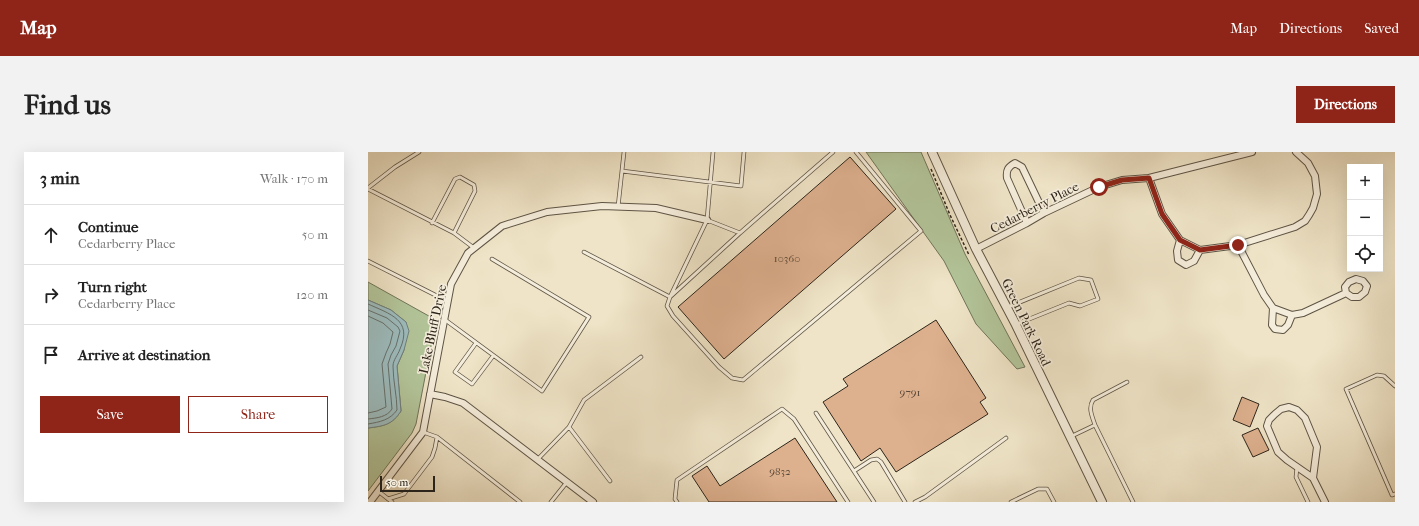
<!DOCTYPE html>
<meta charset="utf-8">
<style>
body{margin:0;font-family:"IM FELL French Canon",serif;background:#f2f2f2;color:#222}
.controls{position:absolute;right:12px;top:12px;display:grid;overflow:hidden;border-radius:0px;box-shadow:0 4px 16px #0002}
.controls button{width:36px;height:36px;display:grid;place-items:center;padding:0;border:0;border-bottom:1px solid #e0e0e0;background:#fff;color:#222;font:20px sans-serif}
.scale{position:absolute;left:12px;bottom:10px;width:55px;box-sizing:border-box;padding-left:4px;border:2px solid #2d241a;border-top:0;font-size:11px;line-height:14px;white-space:nowrap;color:#2d241a;-webkit-text-stroke:3px #f5eddb;paint-order:stroke}
.stop{position:absolute;width:12px;height:12px;margin:-9px;border:3px solid #8f2418;border-radius:50%;background:#fff}
.stop.end{background:#8f2418;border-color:#fff;box-shadow:0 1px 4px #0008}
.list{margin:0;padding:0;list-style:none}
h2{display:flex;justify-content:space-between;align-items:center;height:52px;margin:0;padding:0 16px;font-size:17px}
h2 small{font-size:13px;font-weight:400;color:#767676}
.list li{display:grid;grid-template-columns:26px 1fr auto;gap:12px;align-items:center;box-sizing:border-box;height:60px;padding:0 16px;border-top:1px solid #e0e0e0}
.list b{display:block;font-size:15px;white-space:nowrap}
.list p{margin:0;font-size:13px;white-space:nowrap;color:#767676}
.list em{font-size:13px;font-style:normal;color:#767676}
.actions{display:flex;gap:8px;padding:12px 16px}
.actions a{flex:1;padding:9px 0;border:1px solid #8f2418;border-radius:0px;text-align:center;font-size:14px;color:#8f2418}
.actions .main{background:#8f2418;color:#fff}
.icon{flex:none;width:22px;height:22px;fill:none;stroke:currentColor;stroke-width:2;stroke-linecap:round;stroke-linejoin:round}
.map{position:relative;flex:none;width:1027px;height:350px;overflow:hidden;border-radius:0px}
header{display:flex;align-items:center;gap:24px;box-sizing:border-box;height:56px;padding:0 20px;background:#8f2418;color:#fff}
header strong{font-size:19px}
nav{display:flex;gap:22px;margin-inline-start:auto;font-size:14px}
.intro{display:flex;align-items:center;justify-content:space-between;box-sizing:border-box;height:96px;padding:0 24px}
h1{margin:0;font-size:28px}
.button{padding:10px 18px;border-radius:0px;background:#8f2418;color:#fff;font-size:14px;font-weight:700}
main{display:flex;gap:24px;padding:0 24px}
aside{flex:1;background:#fff;border-radius:0px;box-shadow:0 4px 16px #0002}
.map>svg:first-child{display:block}
.green{fill:#b3c59a;stroke:#70745a}
.water{fill:#9dbcbe;stroke:#707f7c}
.lines{fill:none;stroke-linecap:round;stroke-linejoin:round}
.shore{stroke:#65706c;stroke-width:1}
.building{fill:#ddb08e;stroke:#2d241a}
.service-casing{stroke:#5e5445;stroke-width:4.5}
.minor-casing{stroke:#5e5445;stroke-width:8}
.tertiary-casing{stroke:#5e5445;stroke-width:10}
.path{stroke:#2d241a;stroke-width:1.5;stroke-dasharray:3 2;stroke-linecap:butt}
.service{stroke:#f5eddb;stroke-width:3}
.minor{stroke:#f5eddb;stroke-width:6}
.tertiary{stroke:#f5eddb;stroke-width:8}
.route{stroke:#8f2418;stroke-width:5}
.labels{text-anchor:middle;stroke-width:3.5;stroke-linejoin:round;paint-order:stroke}
.number-label{font-size:11px;fill:#594737}
.street-label{font-size:13px;fill:#2d241a;stroke:#f5eddb}
</style>
<header>
<strong>Map</strong>
<nav><a>Map</a><a>Directions</a><a>Saved</a></nav>
</header>
<div class="intro"><h1>Find us</h1><a class="button">Directions</a></div>
<main>
<aside>
<h2>3 min<small>Walk · 170 m</small></h2>
<ul class="list">
<li><svg class="icon" aria-label="ahead" viewBox="0 0 24 24"><path d="M12 20V5M6 11l6-6 6 6"/></svg><div><b>Continue</b><p>Cedarberry Place</p></div><em>50 m</em></li>
<li><svg class="icon" aria-label="right" viewBox="0 0 24 24"><path d="M7 20v-9h11M14 6l5 5-5 5"/></svg><div><b>Turn right</b><p>Cedarberry Place</p></div><em>120 m</em></li>
<li><svg class="icon" aria-label="arrive" viewBox="0 0 24 24"><path d="M6 21V4h12l-3 4 3 4H6"/></svg><div><b>Arrive at destination</b></div></li>
</ul>
<div class="actions"><a class="main">Save</a><a>Share</a></div>
</aside>
<div class="map">
<svg width="1027" height="350" viewBox="0 0 1027 350">
<rect width="100%" height="100%" fill="#efe4c7"/>
<filter id="stains"><feTurbulence type="fractalNoise" baseFrequency=".005" numOctaves="4"/><feColorMatrix values="0 0 0 0 .2 0 0 0 0 .09 0 0 0 0 .02 0 0 0 .5 -.17"/></filter>
<radialGradient id="worn" r=".72"><stop offset=".6" stop-color="#630" stop-opacity="0"/><stop offset="1" stop-color="#630" stop-opacity=".3"/></radialGradient>
<path class="green" d="M498 0H553L597 102 657 215 649 217 608 172 576 109Z
M0 130 68 168 48 272 44 281 0 339V276C15 274 24 273 33 259L29 214 36 198 38 170 23 158 0 148Z"/>
<path class="water" d="M0 148 23 158 38 170 41 179 36 198 29 214 33 259C24 273 16 274 0 276Z"/>
<g class="lines">
<path class="shore" d="M0 152C22 162 45 168 32 197 30 203 25 208 25 214 25 229 29 244 29 258 22 268 12 270 0 272
M0 158 19 166 30 175 32 179 28 194 23 203 20 212 24 257C19 265 9 266 0 267
M0 164 15 171 25 180 22 192 18 201 14 212 18 255 9 259 0 261"/>
</g>
<path class="building" d="M482 5 528 57 356 207 310 155Z
M568 168 618 246 612 250 620 262 528 320 512 296 493 309 455 250 480 234 475 227Z
M874 245 891 252 882 275 865 268Z
M890 276 901 298 885 305 874 283Z
M427 286 469 350H341L324 324 339 314 352 334Z"/>
<g class="lines">
<g class="service-casing">
<path id="service" d="M345 0 339 68 302 145 299 154 305 164 351 215 364 226 375 228 553 79 488 0
M254 19 373 34 376 0
M0 36 27 15 51 0
M0 37 86 81 106 96
M250 55 256 0
M339 68 372 81 465 0
M64 71 87 27 92 25 106 33 107 39 86 81
M216 100 302 145 372 81
M0 109 79 149
M640 155 711 126 723 128 730 147 712 154 701 151 649 172
M76 167 174 239 221 165 124 107
M108 191 87 220 104 232 125 204
M759 230 725 248C720 256 724 264 727 273L765 350
M1027 234 1016 224 1009 223 978 237 1024 343 1027 342
M448 261 506 350
M201 275 242 329
M55 280 69 285 152 350
M704 284 727 273
M169 308 201 275 216 248 273 205
M929 315 928 325 940 350
M486 319 503 308 509 307 513 310 537 350
M10 339 24 350
M20 347 36 342 64 305 67 296 69 285
M183 350 199 330
M309 350 307 347 309 328 414 257 426 267 480 350
M547 350 557 345 638 286
M643 350 670 337H679L686 350"/>
</g>
<g class="minor-casing">
<path id="minor" d="M781 26 884 0
M659 71 639 26C638 18 640 15 647 11L654 15 676 61
M812 88 809 99 810 108 818 113 826 109 832 98
M870 93 896 143 905 156 924 163 935 161 978 141 984 145H991L997 140 999 134 995 129 988 127 981 130 977 135 978 141
M608 97 659 71 676 61 731 35 754 28 781 26 794 62 812 88 832 98 870 93 927 75 937 69 941 63 945 56 949 42 947 24 940 11 928 0
M905 156 904 173 907 177 915 178 920 173 924 163
M62 242 77 245 95 251 225 350
M945 326 949 295 937 266 929 258 921 255 913 257 907 262 901 268 899 274 910 300 919 308 945 326 957 350
M2 350 55 280 83 132 100 101 134 74 179 60 234 54 288 56 339 68"/>
</g>
<g class="tertiary-casing">
<path id="tertiary" d="M564 0 608 97 648 173 734 350"/>
</g>
<path class="path" d="M563 17 582 63 601 103"/>
<use href="#service" class="service"/>
<use href="#minor" class="minor"/>
<use href="#tertiary" class="tertiary"/>
</g>
<g class="lines">
<path class="route" d="M731 35 754 28 781 26 794 62 812 88 832 98 870 93"/>
</g>
<g class="labels">
<g class="number-label">
<text x="419" y="110">10360</text>
<text x="542" y="244">9791</text>
<text x="412" y="323">9832</text>
</g>
<g class="street-label">
<text transform="translate(666 55) rotate(-27)" y="5">Cedarberry Place</text>
<text transform="translate(659 170) rotate(64)" y="5">Green Park Road</text>
<text transform="translate(64 177) rotate(-78)" y="5">Lake Bluff Drive</text>
</g>
</g>
<rect width="100%" height="100%" filter="url(#stains)"/>
<rect width="100%" height="100%" fill="url(#worn)"/>
</svg>
<div class="controls">
<button>+</button>
<button>−</button>
<button><svg class="icon" aria-label="locate" viewBox="0 0 24 24"><circle cx="12" cy="12" r="6"/><path d="M12 2v4M12 18v4M2 12h4M18 12h4"/></svg></button>
</div>
<div class="scale">50 m</div>
<div class="stop" style="left:731px;top:35px"></div>
<div class="stop end" style="left:870px;top:93px"></div>
</div>
</main>
